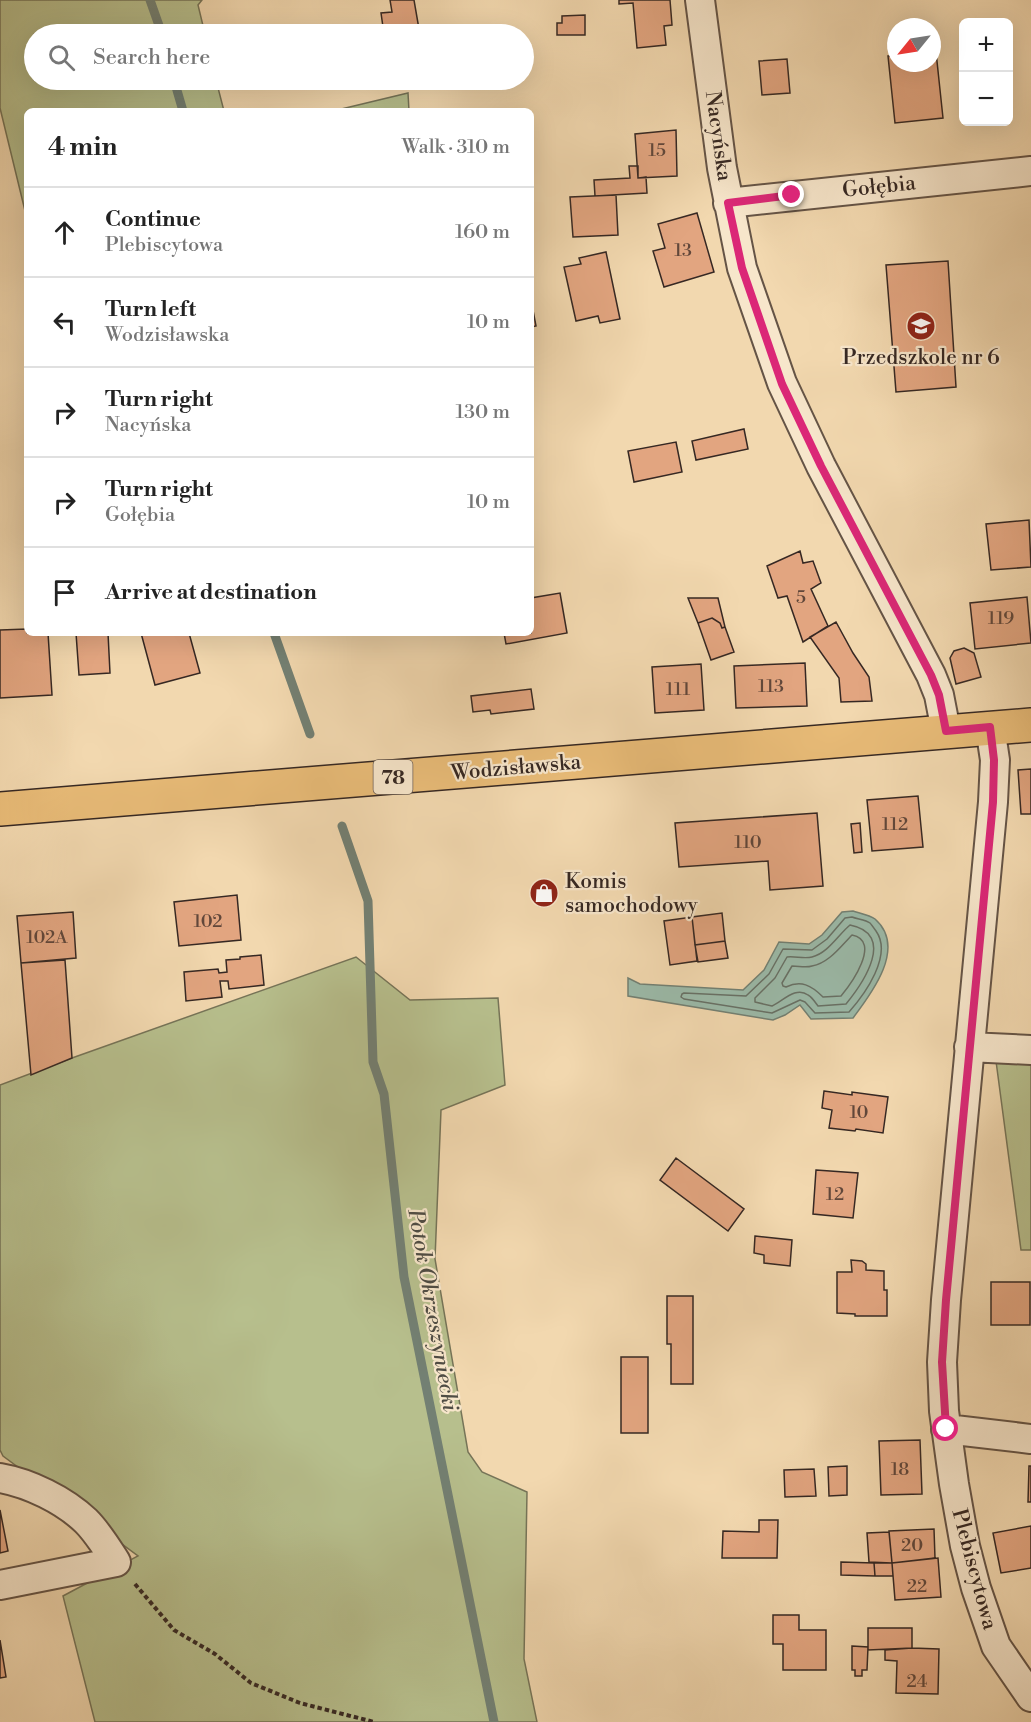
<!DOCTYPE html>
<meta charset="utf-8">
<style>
body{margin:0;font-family:"Libre Bodoni",serif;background:#f6f6f6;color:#222}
.controls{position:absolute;right:18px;top:18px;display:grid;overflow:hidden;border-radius:9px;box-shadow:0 6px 24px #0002}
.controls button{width:54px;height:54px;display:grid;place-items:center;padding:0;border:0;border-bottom:2px solid #e0e0e0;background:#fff;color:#222;font:30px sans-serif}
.compass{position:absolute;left:887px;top:18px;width:54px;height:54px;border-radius:50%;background:#fff;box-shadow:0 6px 24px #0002;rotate:240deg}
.stop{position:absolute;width:18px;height:18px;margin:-14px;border:4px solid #db2777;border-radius:50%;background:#fff}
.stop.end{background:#db2777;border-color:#fff;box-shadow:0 2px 6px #0008}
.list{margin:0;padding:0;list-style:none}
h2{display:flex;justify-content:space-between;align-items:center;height:78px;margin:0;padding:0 24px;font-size:26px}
h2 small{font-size:20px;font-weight:400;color:#767676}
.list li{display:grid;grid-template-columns:39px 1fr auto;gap:18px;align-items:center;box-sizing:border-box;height:90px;padding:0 24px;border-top:2px solid #e0e0e0}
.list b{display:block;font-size:22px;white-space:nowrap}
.list p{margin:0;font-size:20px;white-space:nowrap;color:#767676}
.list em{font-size:20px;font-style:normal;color:#767676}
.icon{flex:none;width:33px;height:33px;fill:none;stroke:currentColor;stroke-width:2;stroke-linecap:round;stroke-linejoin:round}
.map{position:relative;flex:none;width:1031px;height:1722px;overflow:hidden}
.search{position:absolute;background:#fff;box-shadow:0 6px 24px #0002;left:24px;top:24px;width:510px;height:66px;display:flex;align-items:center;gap:15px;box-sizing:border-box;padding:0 21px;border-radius:33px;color:#767676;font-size:22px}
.panel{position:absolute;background:#fff;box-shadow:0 6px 24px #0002;left:24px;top:108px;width:510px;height:528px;border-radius:9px}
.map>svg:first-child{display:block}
.green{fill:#b7bf8d;stroke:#767458;stroke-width:1.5}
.water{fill:#9bbaa9;stroke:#738073;stroke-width:1.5}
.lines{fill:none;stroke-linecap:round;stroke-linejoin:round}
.shore{stroke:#687166;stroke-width:1.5}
.stream{stroke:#738073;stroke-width:9}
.building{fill:#e2a580;stroke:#362823;stroke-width:1.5}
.minor-casing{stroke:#655446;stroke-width:32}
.primary-casing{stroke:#362823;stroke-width:36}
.path{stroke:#362823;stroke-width:4;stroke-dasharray:4.5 3;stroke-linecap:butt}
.minor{stroke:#f7e6cb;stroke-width:28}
.primary{stroke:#e9bc78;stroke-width:33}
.route{stroke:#db2777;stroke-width:8}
.labels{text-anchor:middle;stroke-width:4.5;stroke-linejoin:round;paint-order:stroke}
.number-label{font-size:18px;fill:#61473a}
.shield{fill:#f7e6cb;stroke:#706155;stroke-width:1.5}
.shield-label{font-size:20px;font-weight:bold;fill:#362823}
.street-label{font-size:21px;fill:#362823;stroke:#f7e6cb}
.poi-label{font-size:21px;fill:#362823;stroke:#f7e6cb}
.water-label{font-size:22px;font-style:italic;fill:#4f4c44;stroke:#f7e6cb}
</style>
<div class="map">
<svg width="1031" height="1722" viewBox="0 0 1031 1722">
<rect width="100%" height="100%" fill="#f2d8af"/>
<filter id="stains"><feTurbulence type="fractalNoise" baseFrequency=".00333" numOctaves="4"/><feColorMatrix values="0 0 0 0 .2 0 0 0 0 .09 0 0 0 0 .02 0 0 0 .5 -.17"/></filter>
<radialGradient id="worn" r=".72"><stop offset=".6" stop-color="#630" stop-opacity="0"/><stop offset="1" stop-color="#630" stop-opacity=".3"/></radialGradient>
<path class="green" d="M0 0H202L198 5 205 34H34V80H216L224 111H27V219L0 108Z
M408 93 409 111H333Z
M356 957 410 1000 498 998 505 1085 441 1110 435 1259 468 1452 482 1472 527 1492 524 1659 537 1722H95L63 1596 138 1556 3 1456 0 1450V1085L72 1058Z
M996 1061 1031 1062V1250H1021Z"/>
<path class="water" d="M853 911C859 913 870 915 875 919 907 947 872 993 853 1018L811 1019 800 1005 785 1015 773 1020 628 996V978L640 984 743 990 764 970 779 942 809 944 822 935 842 912Z"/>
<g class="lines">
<path class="shore" d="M852 917C857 919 866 920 870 923 871 924 876 931 876 931 893 955 865 994 849 1012L815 1013 805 1002 800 1000 772 1013 684 999 681 997 682 994 684 993 746 996 769 974 783 949 812 950 827 939 845 918Z
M850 925C896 934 864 982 846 1004L818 1006C815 1002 812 997 808 995 796 986 783 1001 772 1006L755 1002V998L775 978 787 957C795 956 804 959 812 957 828 953 838 935 850 925Z
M852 935C882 941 851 984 841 996L823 997C811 985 801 980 786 987L783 986 782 983 792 966C799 966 806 968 812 966 829 963 841 946 852 935Z"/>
<path class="stream" d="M150 0 162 34
M174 80 183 111
M274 633 310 734
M342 826 368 901 373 1062 384 1094 404 1277 494 1722"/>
</g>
<path class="building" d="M390 0H414L419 29 423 28 424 34H384L381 13 392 12Z
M619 0H670L672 25 664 26 666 45 637 48 633 3 619 4Z
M585 15V35H557V23H562V16Z
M932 52H936L943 118 895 123 888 56H896V63H932Z
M787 59 790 93 762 95 759 61Z
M676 130 677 176 638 178 635 134Z
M629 166H638V178L646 177 647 193 595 196 594 180 630 178Z
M616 195 618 235 573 237 570 197Z
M697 213 714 272 664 287 653 251 665 248 658 224Z
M606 252 620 319 600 323 598 316 576 321 564 267 581 264 579 258Z
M948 261 956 387 896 392 886 265Z
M531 300 536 326 531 327Z
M744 429 748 449 696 460 692 441Z
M676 442 682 472 634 482 628 451Z
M1029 520 1031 567 991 570 986 524Z
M800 551 803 563 813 561 821 583 811 589 828 626 803 642 787 596 778 598 767 566Z
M560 593 567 633 506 644 504 633H531V598Z
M1027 597 1031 643 975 649 970 603Z
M688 598H718L725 627 722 628 720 623 712 618 698 623Z
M712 618 720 623 722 628 725 627 734 652 711 660 698 623Z
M836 622 853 653 869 677 872 701 841 702 839 678 810 637Z
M27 629V633H48L52 695 0 698V630Z
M76 633H108L110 673 79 675Z
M141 633H189L200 673 155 685Z
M964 648 974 653 981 677 956 684 950 658 954 651Z
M805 663 807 706 736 708 734 666Z
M701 664 704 710 655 713 652 667Z
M531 689 534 709 491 714 490 710 473 712 471 696Z
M1031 769V814H1021L1018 770Z
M918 796 923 847 872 851 867 800Z
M817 813 823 886 770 890 768 861 679 867 675 823Z
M860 823 862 852 854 853 851 824Z
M237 895 241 940 179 946 174 902Z
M73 912 76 958 21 963 17 916Z
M722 913 725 941 695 945 692 917Z
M692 917 697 961 670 965 664 921Z
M725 941 728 958 698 962 695 945Z
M261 955 264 985 229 989 228 981H220L222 997 186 1001 184 972 218 969 219 973 227 972 226 960 240 959V957Z
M65 960 72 1058 31 1075 21 963Z
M824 1091 852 1095V1092L888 1097 883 1133 856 1129 855 1131 829 1128 832 1110 822 1108Z
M676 1158 744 1209 728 1231 660 1180Z
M816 1170 858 1173 853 1218 813 1214Z
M755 1236 792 1240 790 1266 764 1263V1255L754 1253Z
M851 1260 862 1261 866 1264V1270L884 1271V1290H887V1316H855V1314L837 1313V1272H852Z
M991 1282H1030V1325H991Z
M667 1296H693V1384H671V1344H667Z
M621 1357H648V1433H621Z
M920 1440 922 1494 881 1495 879 1441Z
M847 1466V1495L829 1496 828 1467Z
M1029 1466H1031V1502H1028Z
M814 1469 816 1496 785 1497 784 1470Z
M0 1510 8 1551 0 1553Z
M759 1520H778L777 1558H722L723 1531 759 1532Z
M1031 1526V1568L1001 1573 993 1533Z
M934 1529 935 1558 892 1563 889 1531Z
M889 1532 892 1563 869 1562 867 1533Z
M938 1558 941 1597 895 1600 892 1563Z
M841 1562 874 1563 875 1576 841 1575Z
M874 1563H892L893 1576H875Z
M773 1615H799V1630H826V1670H783V1644H773Z
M868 1628H912V1648L868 1650Z
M0 1640 6 1677 0 1678Z
M852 1646 868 1647 867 1670H862V1676H855V1670H852Z
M912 1648 939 1649 938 1694 896 1693 897 1661 885 1660V1650Z"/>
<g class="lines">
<g class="minor-casing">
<path id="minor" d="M700 0 722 168 742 268 782 383 821 466 931 675 939 695 946 731
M728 203 1031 171
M990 727 995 760 993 802 946 1300 942 1362 944 1411 954 1484 965 1546 976 1588 996 1646 1031 1697
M969 1047 1031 1050
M946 1429 1031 1439
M0 1478C29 1483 64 1500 86 1521 98 1533 107 1548 116 1562L0 1585"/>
</g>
<g class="primary-casing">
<path id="primary" d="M0 809 1031 725"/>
</g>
<path class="path" d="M135 1584 174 1630 215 1654 251 1683 300 1703 374 1722"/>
<use href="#minor" class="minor"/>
<use href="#primary" class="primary"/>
</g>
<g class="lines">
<path class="route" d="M792 195 728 203 742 268 782 384 821 466 931 675 939 695 946 731 990 727 994 760 993 802 946 1300 942 1362 946 1429"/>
</g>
<defs>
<g id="school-disc" transform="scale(1.5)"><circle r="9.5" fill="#8f2418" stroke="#f7e6cb"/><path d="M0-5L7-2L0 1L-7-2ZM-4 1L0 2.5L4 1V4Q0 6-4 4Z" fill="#fff"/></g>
<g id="shop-disc" transform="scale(1.5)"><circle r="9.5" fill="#8f2418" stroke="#f7e6cb"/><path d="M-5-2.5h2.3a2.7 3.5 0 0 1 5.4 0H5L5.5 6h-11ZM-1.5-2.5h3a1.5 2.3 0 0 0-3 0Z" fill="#fff"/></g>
</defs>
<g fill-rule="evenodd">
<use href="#school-disc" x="921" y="326"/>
<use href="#shop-disc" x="544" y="893"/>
</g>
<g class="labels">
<g class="number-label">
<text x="657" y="156">15</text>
<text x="683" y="256">13</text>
<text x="801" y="603">5</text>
<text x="1001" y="624">119</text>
<text x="771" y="692">113</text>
<text x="678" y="695">111</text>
<text x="895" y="830">112</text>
<text x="748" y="848">110</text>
<text x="208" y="927">102</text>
<text x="47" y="943">102A</text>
<text x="859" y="1118">10</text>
<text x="835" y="1200">12</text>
<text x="900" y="1475">18</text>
<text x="912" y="1551">20</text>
<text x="917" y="1592">22</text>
<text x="917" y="1687">24</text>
</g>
<rect class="shield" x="373.5" y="760" width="39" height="34" rx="4.5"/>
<g class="shield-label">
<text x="393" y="784">78</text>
</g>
<g class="street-label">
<text transform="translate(719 136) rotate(82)" y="7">Nacyńska</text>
<text transform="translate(879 186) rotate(-6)" y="7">Gołębia</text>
<text transform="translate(516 767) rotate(-5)" y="7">Wodzisławska</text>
<text transform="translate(975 1569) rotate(75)" y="7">Plebiscytowa</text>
</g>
<g class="poi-label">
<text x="921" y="364">Przedszkole nr 6</text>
<text x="565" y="888" text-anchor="start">Komis<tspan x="565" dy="24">samochodowy</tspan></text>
</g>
<g class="water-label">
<text transform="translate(434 1310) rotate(80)" y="8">Potok Okrzeszyniecki</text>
</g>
</g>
<rect width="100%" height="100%" filter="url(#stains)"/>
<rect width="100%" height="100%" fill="url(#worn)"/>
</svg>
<div class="controls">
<button>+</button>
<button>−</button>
</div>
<svg class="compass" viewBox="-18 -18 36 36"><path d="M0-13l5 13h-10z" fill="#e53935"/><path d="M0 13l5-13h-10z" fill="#767676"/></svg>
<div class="stop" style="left:946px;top:1429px"></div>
<div class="stop end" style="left:792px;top:195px"></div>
<div class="search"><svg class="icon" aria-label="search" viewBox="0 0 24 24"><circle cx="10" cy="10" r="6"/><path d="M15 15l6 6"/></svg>Search here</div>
<section class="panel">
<h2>4 min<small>Walk · 310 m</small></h2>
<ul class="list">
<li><svg class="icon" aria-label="ahead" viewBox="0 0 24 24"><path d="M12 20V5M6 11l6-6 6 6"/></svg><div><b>Continue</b><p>Plebiscytowa</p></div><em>160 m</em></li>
<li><svg class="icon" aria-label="left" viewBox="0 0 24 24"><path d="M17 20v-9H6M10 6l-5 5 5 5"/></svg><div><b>Turn left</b><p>Wodzisławska</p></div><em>10 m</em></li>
<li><svg class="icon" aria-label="right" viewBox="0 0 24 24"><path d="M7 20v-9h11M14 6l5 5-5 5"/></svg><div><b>Turn right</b><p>Nacyńska</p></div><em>130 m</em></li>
<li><svg class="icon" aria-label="right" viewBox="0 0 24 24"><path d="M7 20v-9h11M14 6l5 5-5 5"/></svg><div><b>Turn right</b><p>Gołębia</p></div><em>10 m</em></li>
<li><svg class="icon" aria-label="arrive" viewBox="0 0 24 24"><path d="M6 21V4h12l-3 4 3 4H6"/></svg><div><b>Arrive at destination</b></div></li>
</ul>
</section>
</div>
